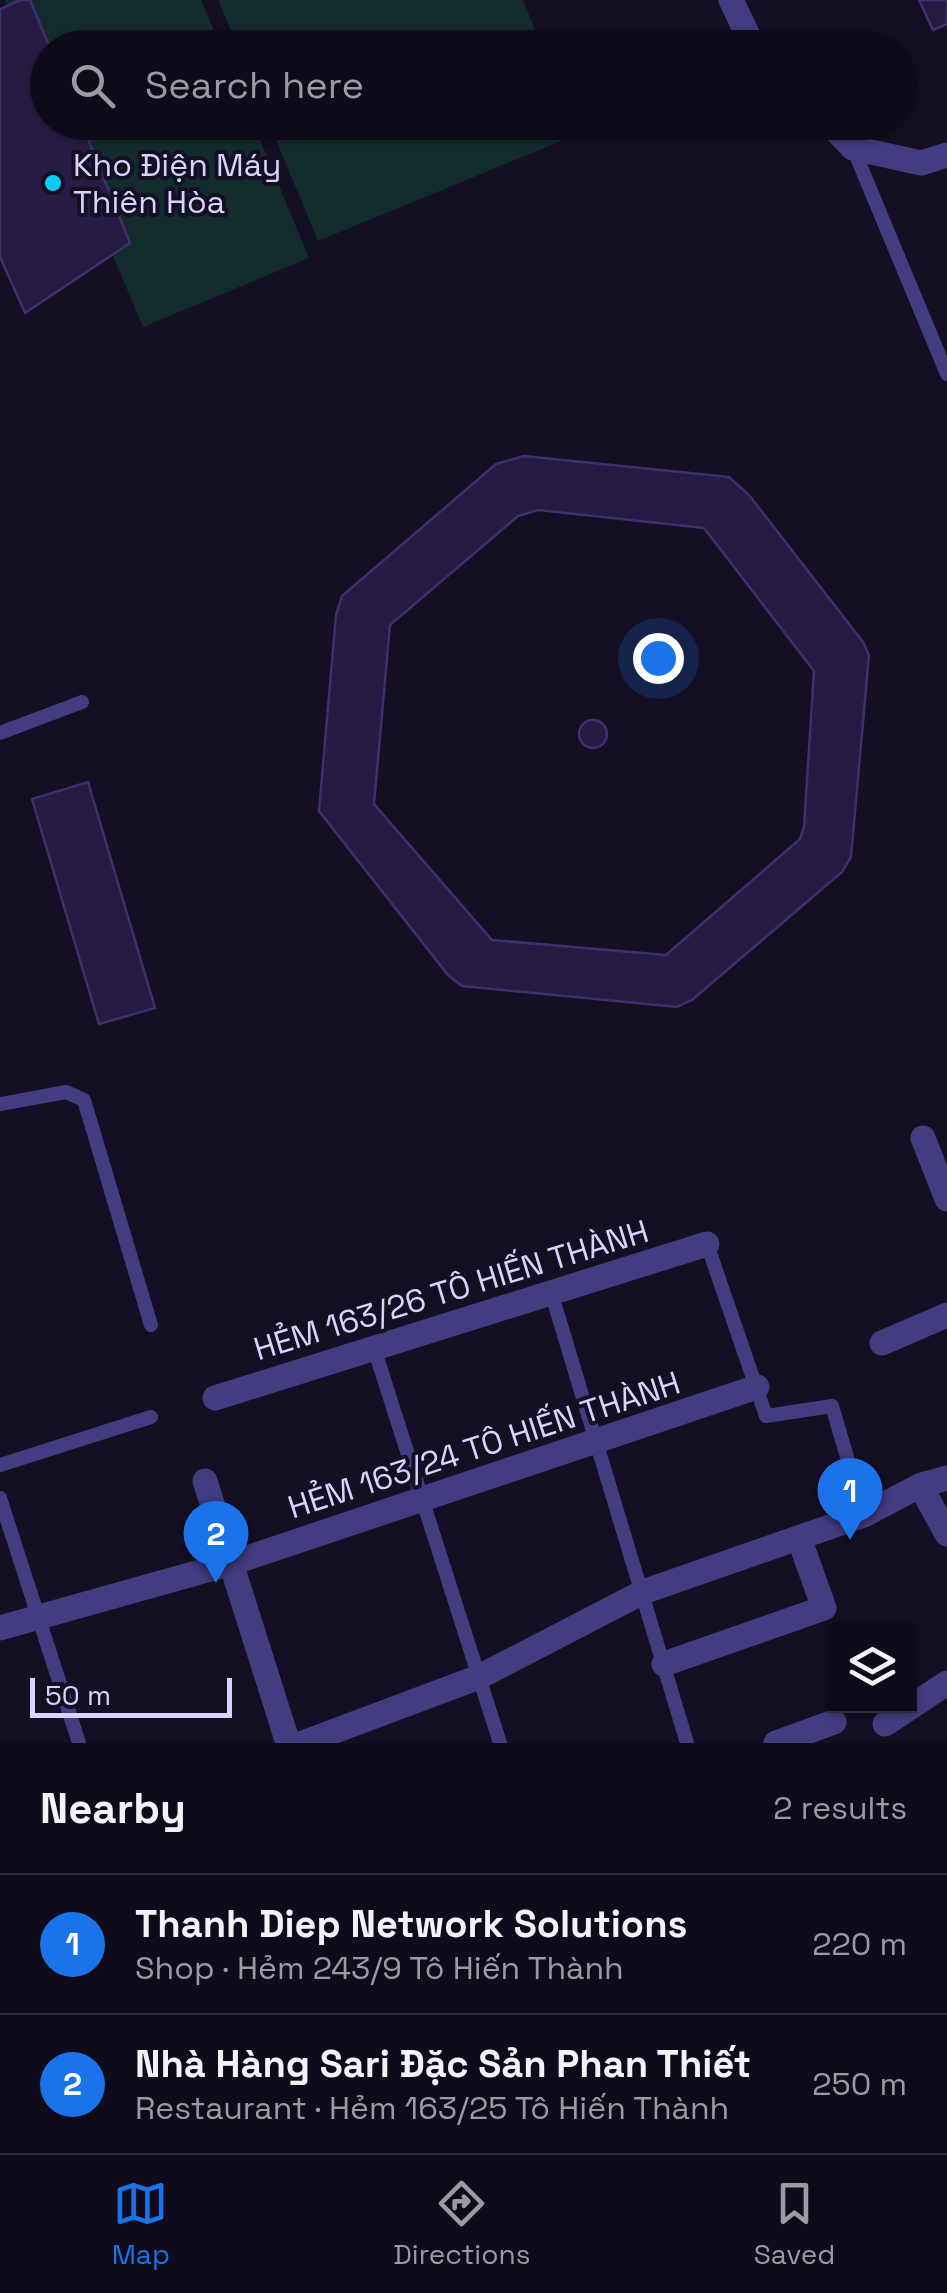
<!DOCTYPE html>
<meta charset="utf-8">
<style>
body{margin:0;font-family:"Space Grotesk",sans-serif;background:#1d1927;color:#f1f3f6}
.controls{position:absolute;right:30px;bottom:30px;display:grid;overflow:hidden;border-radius:0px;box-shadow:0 2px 8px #0004}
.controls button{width:90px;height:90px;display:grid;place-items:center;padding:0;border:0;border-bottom:2px solid #2f2b39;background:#0f0b1a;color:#f1f3f6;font:50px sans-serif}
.scale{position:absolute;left:30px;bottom:25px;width:202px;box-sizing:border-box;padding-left:10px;border:5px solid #dad3fd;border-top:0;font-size:28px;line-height:35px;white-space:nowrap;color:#dad3fd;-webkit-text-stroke:8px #140f23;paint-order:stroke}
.you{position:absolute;left:658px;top:658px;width:35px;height:35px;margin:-25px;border:8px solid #fff;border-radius:50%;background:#1a73e8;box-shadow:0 0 0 15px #1a73e833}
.badge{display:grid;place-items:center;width:65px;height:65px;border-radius:50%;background:#1a73e8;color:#fff;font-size:32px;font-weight:700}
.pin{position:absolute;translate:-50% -82px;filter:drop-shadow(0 2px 5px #0008)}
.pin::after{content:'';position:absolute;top:52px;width:35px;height:30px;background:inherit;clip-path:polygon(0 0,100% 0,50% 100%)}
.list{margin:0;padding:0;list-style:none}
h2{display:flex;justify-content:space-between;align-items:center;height:130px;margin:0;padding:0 40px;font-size:42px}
h2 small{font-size:32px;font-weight:400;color:#9b9ba2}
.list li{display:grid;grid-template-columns:65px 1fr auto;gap:30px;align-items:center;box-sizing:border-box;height:140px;padding:0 40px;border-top:2px solid #2f2b39}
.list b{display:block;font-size:38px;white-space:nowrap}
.list p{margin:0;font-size:32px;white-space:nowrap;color:#9b9ba2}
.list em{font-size:32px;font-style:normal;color:#9b9ba2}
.icon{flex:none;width:55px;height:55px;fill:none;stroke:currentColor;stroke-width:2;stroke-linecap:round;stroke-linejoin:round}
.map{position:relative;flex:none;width:947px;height:1743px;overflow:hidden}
.search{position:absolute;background:#0f0b1a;box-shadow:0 2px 8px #0004;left:30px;right:30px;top:30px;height:110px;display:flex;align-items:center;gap:25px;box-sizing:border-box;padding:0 35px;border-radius:55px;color:#9b9ba2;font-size:38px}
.sheet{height:410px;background:#0f0b1a}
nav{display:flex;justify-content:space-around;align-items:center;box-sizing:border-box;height:140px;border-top:2px solid #2f2b39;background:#0f0b1a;font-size:28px;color:#9b9ba2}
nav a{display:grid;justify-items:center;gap:5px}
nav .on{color:#1a73e8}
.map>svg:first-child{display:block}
.green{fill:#122c2d}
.building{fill:#261c43;stroke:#402f6e;stroke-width:2.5;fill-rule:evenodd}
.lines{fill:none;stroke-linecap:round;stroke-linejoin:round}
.lane{stroke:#433c80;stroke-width:14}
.street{stroke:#433c80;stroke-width:25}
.poi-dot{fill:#0accf2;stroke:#140f23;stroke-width:4}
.labels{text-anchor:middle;stroke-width:8;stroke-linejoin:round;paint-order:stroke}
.poi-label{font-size:32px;fill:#dad3fd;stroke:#140f23;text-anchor:start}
.street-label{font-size:32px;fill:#dad3fd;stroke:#140f23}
</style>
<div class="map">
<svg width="947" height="1743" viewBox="0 0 947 1743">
<rect width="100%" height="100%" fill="#140f23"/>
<path class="green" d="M5 0H201L221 47 48 48 47 100Z
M218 0H523L542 47H238Z
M573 122 578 134 318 241 269 123Z
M57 123H253L309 258 143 327Z"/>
<path class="building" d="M20 0H30L50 48 48 122H81L130 243 25 313 0 257V9Z
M919 0H947V24L933 30Z
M524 456 729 477 749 495 863 642 869 655 851 857 842 872 692 1000 677 1007 462 986 448 975 319 811 336 615 342 596 496 464ZM538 510 704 528 814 671 804 827 800 839 666 955 492 940 374 804 390 625 518 516Z
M579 734a14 14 0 1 1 28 0a14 14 0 1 1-28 0Z
M88 782 155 1008 99 1024 32 799Z"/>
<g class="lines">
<path class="lane" d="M853 148 947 374
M0 733 82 702
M0 1104 66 1092 84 1100 151 1325
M707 1244 766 1416 832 1406 864 1515
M551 1292 687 1743
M374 1348 500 1743
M0 1465 151 1417
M0 1498 79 1743"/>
<path class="street" d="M731 0 754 48
M828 122 853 148 921 163 947 155
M923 1138 947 1199
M882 1343 947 1315
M215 1398 707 1244
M205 1481 288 1743
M926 1496 947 1534
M0 1628 232 1563 757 1387
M664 1664 824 1608 799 1538
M885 1724 947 1683
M303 1743 479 1677 643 1592 864 1515 921 1485 947 1478
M776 1743 834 1722"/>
</g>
<circle class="poi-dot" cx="53" cy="183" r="10"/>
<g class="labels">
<g class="poi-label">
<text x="73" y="176">Kho Điện Máy<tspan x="73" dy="37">Thiên Hòa</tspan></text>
</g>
<g class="street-label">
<text transform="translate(451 1290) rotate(-17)" y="11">HẺM 163/26 TÔ HIẾN THÀNH</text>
<text transform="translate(484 1445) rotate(-18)" y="11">HẺM 163/24 TÔ HIẾN THÀNH</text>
</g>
</g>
</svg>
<div class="controls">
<button><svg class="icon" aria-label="layers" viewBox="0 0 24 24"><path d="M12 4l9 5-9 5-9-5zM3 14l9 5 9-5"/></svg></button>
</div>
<div class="scale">50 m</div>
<div class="you"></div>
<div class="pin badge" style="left:850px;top:1540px">1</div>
<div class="pin badge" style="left:216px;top:1583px">2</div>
<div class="search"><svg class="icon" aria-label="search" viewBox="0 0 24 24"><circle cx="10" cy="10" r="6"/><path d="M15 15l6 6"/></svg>Search here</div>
</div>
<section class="sheet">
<h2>Nearby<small>2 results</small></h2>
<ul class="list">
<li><span class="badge">1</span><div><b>Thanh Diep Network Solutions</b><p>Shop · Hẻm 243/9 Tô Hiến Thành</p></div><em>220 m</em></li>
<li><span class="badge">2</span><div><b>Nhà Hàng Sari Đặc Sản Phan Thiết</b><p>Restaurant · Hẻm 163/25 Tô Hiến Thành</p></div><em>250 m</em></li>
</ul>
</section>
<nav>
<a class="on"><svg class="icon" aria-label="map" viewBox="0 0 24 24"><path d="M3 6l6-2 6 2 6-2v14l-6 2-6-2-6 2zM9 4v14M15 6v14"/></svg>Map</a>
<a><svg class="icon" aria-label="directions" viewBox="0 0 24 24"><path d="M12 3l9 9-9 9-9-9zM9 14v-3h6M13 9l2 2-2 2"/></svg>Directions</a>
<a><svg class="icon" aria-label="saved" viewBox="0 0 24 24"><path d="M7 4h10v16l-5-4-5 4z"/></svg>Saved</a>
</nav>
